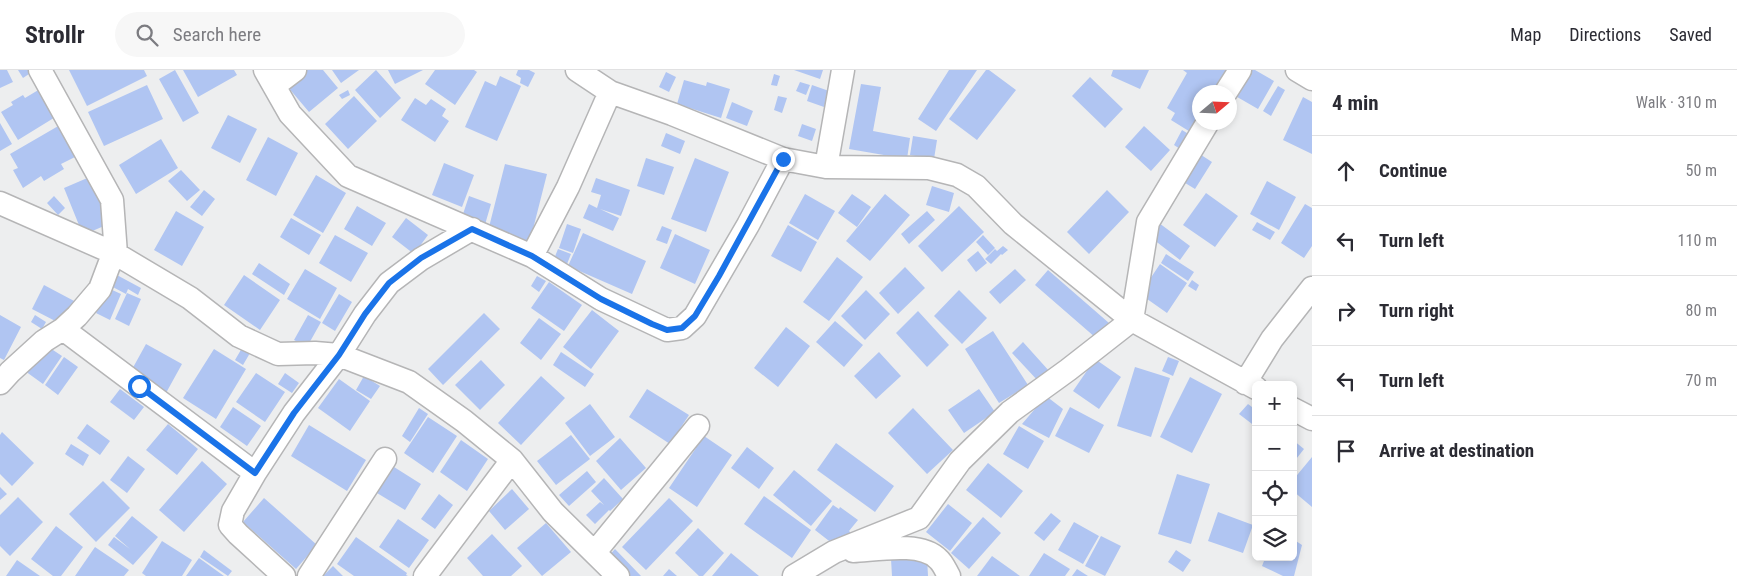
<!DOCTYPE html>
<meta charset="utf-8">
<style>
body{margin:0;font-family:"Roboto Condensed",sans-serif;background:#f7f7f7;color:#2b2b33}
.controls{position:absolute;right:15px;bottom:15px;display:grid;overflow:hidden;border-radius:8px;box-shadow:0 2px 8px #0003}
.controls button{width:45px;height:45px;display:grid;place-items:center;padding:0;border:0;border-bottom:1px solid #e1e1e2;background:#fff;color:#2b2b33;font:25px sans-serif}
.compass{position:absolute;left:1192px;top:15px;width:45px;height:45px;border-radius:50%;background:#fff;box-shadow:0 2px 8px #0003;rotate:71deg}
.stop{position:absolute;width:15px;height:15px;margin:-11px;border:4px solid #1a73e8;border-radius:50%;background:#fff}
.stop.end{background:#1a73e8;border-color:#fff;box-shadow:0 1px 5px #0008}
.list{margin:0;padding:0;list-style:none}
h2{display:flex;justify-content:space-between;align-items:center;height:65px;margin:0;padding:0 20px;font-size:21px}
h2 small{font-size:16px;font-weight:400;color:#7c7c81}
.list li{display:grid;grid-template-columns:32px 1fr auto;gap:15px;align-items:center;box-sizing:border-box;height:70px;padding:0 20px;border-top:1px solid #e1e1e2}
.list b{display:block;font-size:19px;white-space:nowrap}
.list em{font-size:16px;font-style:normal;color:#7c7c81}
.icon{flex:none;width:28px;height:28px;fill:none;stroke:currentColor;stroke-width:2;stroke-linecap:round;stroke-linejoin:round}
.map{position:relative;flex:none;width:1312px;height:506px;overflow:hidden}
header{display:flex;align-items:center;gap:30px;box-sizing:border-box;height:70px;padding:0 25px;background:#fff;border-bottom:1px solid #e1e1e2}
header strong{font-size:24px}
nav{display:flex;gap:28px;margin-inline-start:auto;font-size:18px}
.search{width:350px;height:45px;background:#f7f7f7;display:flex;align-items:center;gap:12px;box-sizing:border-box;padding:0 18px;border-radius:28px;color:#7c7c81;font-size:19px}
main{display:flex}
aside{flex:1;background:#fff}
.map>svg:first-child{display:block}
.building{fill:#b0c5f2}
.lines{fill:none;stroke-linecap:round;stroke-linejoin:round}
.minor-casing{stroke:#b5b5b6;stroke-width:25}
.minor{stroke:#fff;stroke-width:22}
.route{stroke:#1a73e8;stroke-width:6}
</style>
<header>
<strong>Strollr</strong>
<div class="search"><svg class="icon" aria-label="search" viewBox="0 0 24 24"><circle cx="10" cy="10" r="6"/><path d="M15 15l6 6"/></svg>Search here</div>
<nav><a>Map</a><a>Directions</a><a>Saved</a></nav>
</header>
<main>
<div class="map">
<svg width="1312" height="506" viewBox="0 0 1312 506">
<rect width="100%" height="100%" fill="#edeeef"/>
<path class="building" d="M0 0H7L13 12 0 18Z
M18 0H35L23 8Z
M69 0H144L147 6 87 36Z
M175 0 199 43 183 52 159 9Z
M183 0H234L237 5 198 27Z
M305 0H323L338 18 309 42 287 16Z
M332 0H359L341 13Z
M376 0 401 28 380 48 355 20Z
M388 0H423L395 14Z
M435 0H474L477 2 455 35 425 14Z
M518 0H529L535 3 528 17 520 13 521 8 516 5Z
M794 0H823L820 9Z
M949 0H977L936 61 918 49Z
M986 0H989L1016 20 977 70 949 49Z
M1113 0H1149L1140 19 1111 6Z
M1183 0H1229L1216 22H1200V50L1192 63 1171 50 1175 43 1167 38 1187 3Z
M1246 0H1255L1274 11 1258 39 1232 24Z
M666 2 676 7 669 22 659 17Z
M774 4 780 6 777 16 771 15Z
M500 6 521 16 497 71 465 57 485 11 496 16Z
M1090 7 1123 39 1105 58 1072 26Z
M684 10 706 16 707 12 730 19 721 48 677 34Z
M800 12 810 15 806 25 796 21Z
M861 14 881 17 873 61 910 68 907 89 849 79Z
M147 15 163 49 104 76 88 42Z
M812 15 829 21 824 37 807 31Z
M1278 16 1285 20 1271 46 1263 41Z
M40 19 57 46 18 70 1 42 13 35 11 32 23 25 25 28Z
M348 20 350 25 342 29 339 25Z
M354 26 377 51 348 79 325 54Z
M778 26 787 28 782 43 774 40Z
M1303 27 1312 32V84L1283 70Z
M415 28 426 35 431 29 446 39 442 46 449 51 435 72 401 50Z
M732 32 753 41 747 56 726 48Z
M228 45 257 59 240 93 211 78Z
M0 53 12 74 0 81Z
M802 54 816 59 812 71 798 66Z
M60 55 81 84 61 94 64 99 44 111 41 106 23 118 13 100 18 98 10 84Z
M1144 56 1170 80 1151 101 1125 77Z
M1182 60 1195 68 1186 83 1174 75Z
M666 63 685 71 680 84 661 76Z
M913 66 937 70 934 89 910 85Z
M268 67 298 83 276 126 246 110Z
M161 69 178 98 136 124 119 95Z
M1195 81 1212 92 1195 119 1177 108Z
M646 88 674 97 664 125 637 116Z
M695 88 729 102 706 162 671 149Z
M444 93 474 105 462 137 432 125Z
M505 94 547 104 530 171 488 161Z
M181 100 200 120 187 131 168 111Z
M316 105 346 123 323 163 293 145Z
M92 106 111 153 83 165 64 118Z
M596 108 630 120 621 146 600 139 619 148 613 161 583 148 589 134 597 138 601 125 591 122Z
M1267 111 1296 127 1279 160 1250 144Z
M932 116 954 123 949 142 926 135Z
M204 120 215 129 202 146 190 137Z
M1107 120 1129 142 1089 184 1067 162Z
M1206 123 1238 146 1215 177 1183 155Z
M805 124 835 141 818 170 789 153Z
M852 124 871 137 857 157 838 143Z
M885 124 910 145 870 191 846 171Z
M54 126 65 138 58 145 47 133Z
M469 126 491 134 484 158 461 150Z
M1305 134 1312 138V176L1304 188 1281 173Z
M357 136 386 153 372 176 344 159Z
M959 136 984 162 942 202 918 176Z
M176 141 204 157 182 196 154 180Z
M927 141 935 150 909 174 901 164Z
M291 148 321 165 309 185 280 167Z
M406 148 428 165 414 184 392 167Z
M1257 152 1275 162 1270 170 1252 160Z
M1159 153 1190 176 1180 190 1149 166Z
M567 154 581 159 573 183 559 178Z
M788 155 817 172 801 202 771 186Z
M662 156 672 160 667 174 656 170Z
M583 163 646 191 632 224 568 196Z
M675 164 710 180 695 214 660 198Z
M335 165 368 183 351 212 319 193Z
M983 165 995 178 988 185 976 172Z
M1003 176 1008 180 1002 185 1001 184 991 194 985 189 995 179 997 181Z
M558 179 571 184 565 199 552 194Z
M978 181 987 193 976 202 967 190Z
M1166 184 1194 202 1188 211 1161 193Z
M837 187 863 207 829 251 803 232Z
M259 193 290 214 284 225 252 204Z
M1160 194 1187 213 1167 243 1140 224Z
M905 197 925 218 898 244 879 223Z
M305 199 337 218 320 249 287 229Z
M1015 199 1026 210 1000 234 989 222Z
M1048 200 1109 253 1096 268 1035 215Z
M115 204 141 218 138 225 128 219 126 224 109 215Z
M244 205 280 230 260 260 224 235Z
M537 206 546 211 539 222 531 216Z
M1192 210 1199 215 1196 221 1188 216Z
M549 212 582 235 564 261 531 238Z
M44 215 76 232 63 255 32 239Z
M108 218 121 224 110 250 96 243Z
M866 220 890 244 865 270 841 246Z
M959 220 987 248 962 274 934 246Z
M127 223 141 229 129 256 115 249Z
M339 224 352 232 335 261 322 253Z
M592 240 619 261 591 299 563 277Z
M918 241 949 275 927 297 896 263Z
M484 243 500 259 443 315 428 299Z
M0 245 21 257 4 290 0 288Z
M35 245 46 252 42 259 31 252Z
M308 245 321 252 307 277 294 270Z
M539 248 561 264 541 290 520 273Z
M835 251 863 275 844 297 816 272Z
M786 257 810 276 778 317 754 298Z
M993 261 1028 315 999 333 965 279Z
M1023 272 1050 302 1039 312 1012 283Z
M44 274 62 286 43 314 25 301Z
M146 274 182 294 166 323 130 303Z
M242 278 250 283 243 295 235 290Z
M214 279 246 299 216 349 183 328Z
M561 282 594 304 585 317 553 295Z
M879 282 901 306 876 329 854 306Z
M64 287 78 297 58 325 45 315Z
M1168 287 1179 291 1173 306 1162 301Z
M1095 289 1121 307 1099 339 1073 321Z
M481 290 505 315 480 340 455 315Z
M1135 297 1170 308 1151 367 1117 356Z
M256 303 285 322 265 352 236 332Z
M285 303 299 313 292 323 278 314Z
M364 306 380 316 371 329 356 320Z
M541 306 565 328 521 375 498 353Z
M1190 307 1222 324 1192 383 1160 367Z
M339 309 370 331 350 361 318 338Z
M120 319 144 337 134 350 110 332Z
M647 319 689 345 670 374 629 347Z
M979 319 995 342 964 363 948 340Z
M1046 326 1063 339 1049 368 1022 354Z
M590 334 615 367 590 386 565 353Z
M1248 334 1256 340V357L1239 344Z
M233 337 261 356 247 376 220 357Z
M1070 337 1104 355 1089 383 1055 366Z
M419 338 428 344 410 372 402 366Z
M913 338 953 380 927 404 888 363Z
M428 347 457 366 433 403 404 383Z
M87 354 110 371 100 385 77 368Z
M168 354 198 379 177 405 146 380Z
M309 355 366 390 347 421 291 386Z
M1019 356 1044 371 1028 399 1003 384Z
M2 362 34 393 12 416 0 404V365Z
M571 365 590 389 556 415 537 391Z
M704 366 732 385 697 437 669 418 696 378 692 375Z
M620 368 646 398 621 420 596 391Z
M461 370 488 389 467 421 440 402Z
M1293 370 1304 379 1293 393Z
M836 373 894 416 875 442 817 400Z
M71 374 89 385 83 396 65 384Z
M747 377 774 398 759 419 731 398Z
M128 386 145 399 127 423 110 410Z
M1312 387V437L1293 421V410Z
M202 391 227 414 184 462 159 440Z
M988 393 1023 421 1001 448 966 420Z
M394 397 421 414 405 440 377 423Z
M794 400 832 431 811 456 773 425Z
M587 401 596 412 569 436 559 425Z
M1177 404 1210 414 1191 474 1158 464Z
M604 408 623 429 610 441 609 440 595 454 586 445 600 432 604 435 591 421Z
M103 411 130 438 96 472 69 444Z
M0 417 7 424 0 430Z
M512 419 529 439 505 460 489 441Z
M439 424 453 435 435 459 421 449Z
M764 426 811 460 792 488 744 454Z
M18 427 43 452 10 486 0 476V445Z
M264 428 317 475 296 499 243 452Z
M669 428 693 451 646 500 622 477Z
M948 434 972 453 950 481 926 462Z
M833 435 839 439 840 437 858 450 849 461 852 464 833 474 815 460Z
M1218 442 1253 455 1243 483 1208 471Z
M1051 443 1061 451 1044 471 1034 463Z
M132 446 158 467 133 495 108 475 114 467 130 479 115 466Z
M983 447 1001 463 969 499 951 483Z
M398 449 429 470 409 498 379 477Z
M1074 452 1099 466 1083 494 1058 480Z
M546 453 571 482 542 506 517 478Z
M56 456 83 477 61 506H53L31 489Z
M698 458 724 483 703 506H699L675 483Z
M492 464 522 496 511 506H483L467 488Z
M1101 466 1121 476 1105 506 1085 496Z
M356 467 407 503 406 505 408 506H354L337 494Z
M1293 469 1302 475 1294 506H1283L1262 496 1264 491 1258 487H1293Z
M162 471 192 490 182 506H146L142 503Z
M95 477 129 500 124 506H75Z
M615 479 641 506H621L605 490Z
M204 480 232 501 228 506 200 487Z
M1176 480 1191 490 1183 502 1168 492Z
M731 483 759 506H712Z
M1044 483 1070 499 1065 506H1029Z
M992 486 1020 506H977Z
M927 487 928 506H892L891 489Z
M199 488 224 506H186Z
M17 490 40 506H6Z
M333 496 343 506H323Z
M669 499 677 506H663Z
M1077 499 1088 506H1072Z"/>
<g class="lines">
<g class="minor-casing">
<path id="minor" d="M265 0 290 44 348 106 532 186 601 229 667 260 682 258 695 246 748 155 783 89
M577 0 610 22 672 44 783 89 826 97 929 98 957 105 976 116 1013 154 1132 250 1256 318
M1297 0 1312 9
M274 16 295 0
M1226 22 1240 0
M826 97 843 0
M0 133 116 184 190 228 239 266 278 284 315 283 339 285 409 312 464 351 512 390 553 442 618 506
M532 186 568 117 610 22
M63 259 255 403
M0 313 10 302 44 271 63 259 77 246 100 219 109 195 116 184 112 130 40 0
M1245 313 1272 269 1312 218
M1293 339 1312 349
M853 481C876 480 921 471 938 489 943 493 946 501 949 506
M595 482 698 356
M284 506 238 464 230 455 233 441 255 403 294 343 339 285 365 244 389 213 421 189 472 159
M309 506 385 389
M425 506 512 390
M794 506 834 482 919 448 960 391 1010 342 1068 300 1132 250 1148 152 1208 52"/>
</g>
<use href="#minor" class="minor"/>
</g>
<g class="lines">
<path class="route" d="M139 316 255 403 294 343 339 285 365 244 389 213 421 188 472 159 532 186 601 229 652 254 667 260 682 258 695 246 719 206 783 89"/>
</g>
</svg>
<div class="controls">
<button>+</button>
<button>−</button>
<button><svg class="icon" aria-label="locate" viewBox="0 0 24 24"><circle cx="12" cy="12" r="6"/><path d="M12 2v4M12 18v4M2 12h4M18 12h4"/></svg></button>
<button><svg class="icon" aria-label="layers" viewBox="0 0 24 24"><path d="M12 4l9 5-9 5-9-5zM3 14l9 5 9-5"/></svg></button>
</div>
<svg class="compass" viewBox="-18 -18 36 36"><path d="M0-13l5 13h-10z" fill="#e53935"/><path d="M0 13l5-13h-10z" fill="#7c7c81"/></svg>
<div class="stop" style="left:139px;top:316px"></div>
<div class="stop end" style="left:783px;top:89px"></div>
</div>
<aside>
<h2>4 min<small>Walk · 310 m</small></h2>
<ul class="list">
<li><svg class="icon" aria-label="ahead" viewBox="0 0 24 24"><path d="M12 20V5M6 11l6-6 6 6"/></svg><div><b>Continue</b></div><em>50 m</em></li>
<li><svg class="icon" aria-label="left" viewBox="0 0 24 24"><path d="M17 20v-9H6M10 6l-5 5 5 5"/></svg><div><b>Turn left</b></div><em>110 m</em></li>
<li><svg class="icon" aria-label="right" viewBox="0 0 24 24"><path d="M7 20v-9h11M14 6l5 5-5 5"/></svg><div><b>Turn right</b></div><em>80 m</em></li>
<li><svg class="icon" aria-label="left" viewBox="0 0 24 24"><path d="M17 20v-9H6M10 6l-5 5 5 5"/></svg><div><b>Turn left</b></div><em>70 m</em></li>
<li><svg class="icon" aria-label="arrive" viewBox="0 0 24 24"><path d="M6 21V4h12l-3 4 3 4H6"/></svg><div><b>Arrive at destination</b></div></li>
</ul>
</aside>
</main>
